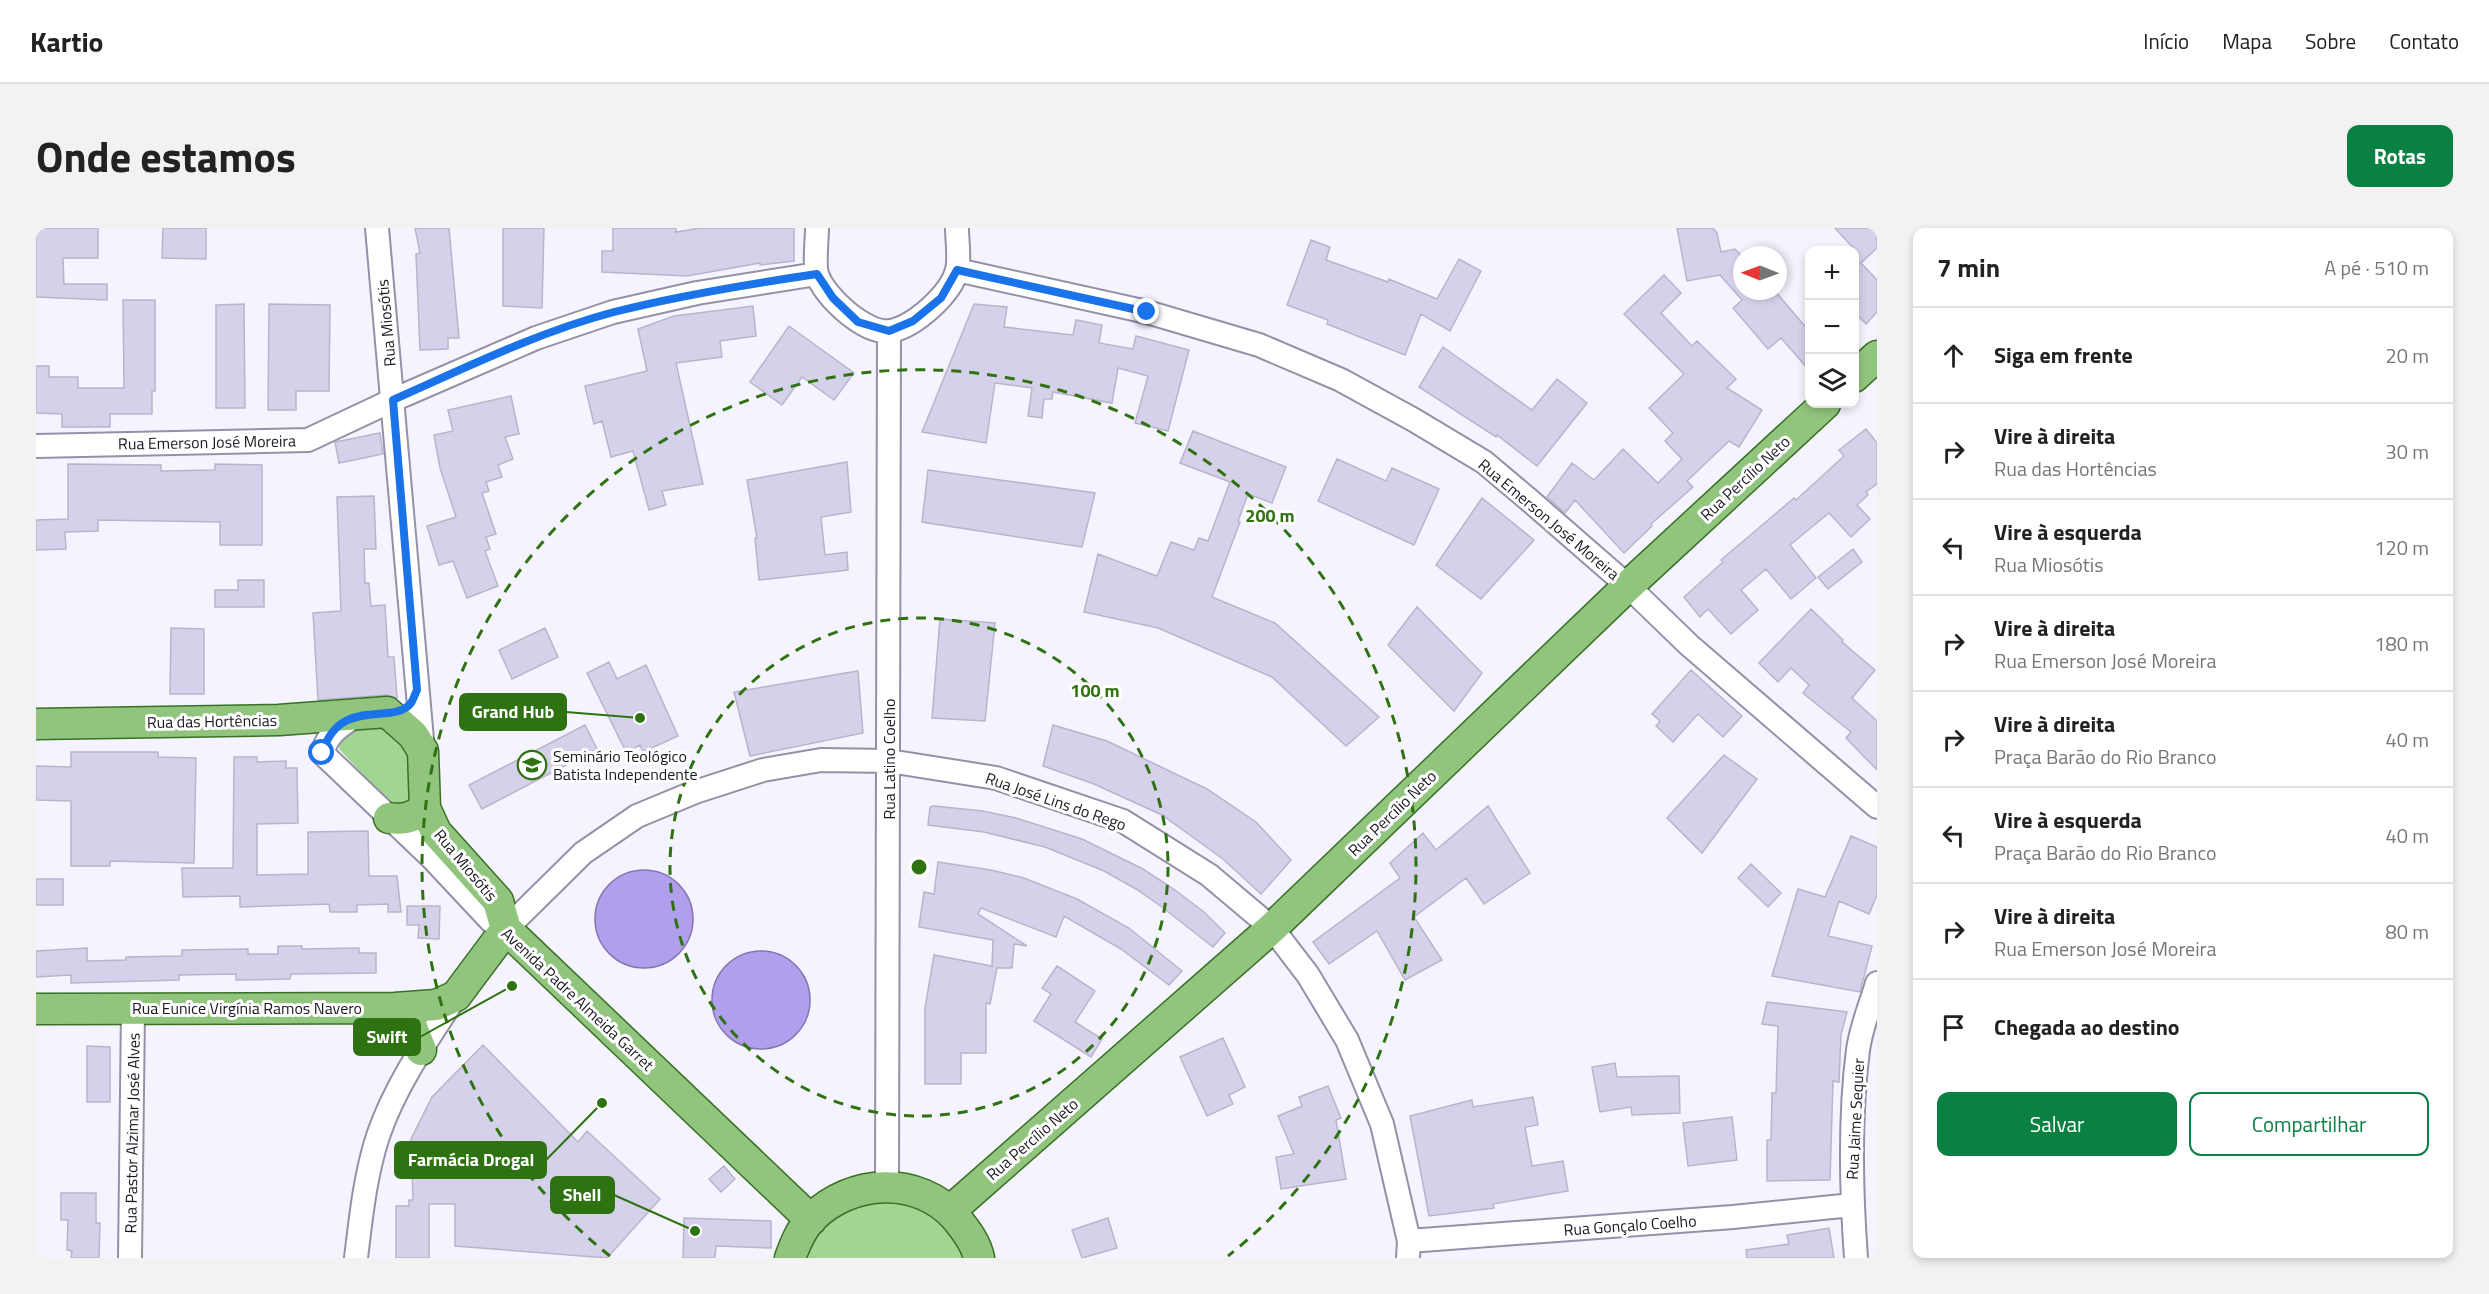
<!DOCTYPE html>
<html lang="pt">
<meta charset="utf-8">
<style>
body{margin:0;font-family:"Titillium Web",sans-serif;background:#f2f2f2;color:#222}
.controls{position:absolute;right:18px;top:18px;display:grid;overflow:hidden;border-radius:12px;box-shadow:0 3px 9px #0003}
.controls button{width:54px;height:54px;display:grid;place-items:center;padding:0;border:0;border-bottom:2px solid #e0e0e0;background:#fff;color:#222;font:30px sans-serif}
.compass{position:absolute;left:1697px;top:18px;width:54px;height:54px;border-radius:50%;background:#fff;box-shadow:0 3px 9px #0003;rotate:271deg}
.stop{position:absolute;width:18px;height:18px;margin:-14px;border:4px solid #1a73e8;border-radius:50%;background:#fff}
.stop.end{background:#1a73e8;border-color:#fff;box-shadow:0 2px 6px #0008}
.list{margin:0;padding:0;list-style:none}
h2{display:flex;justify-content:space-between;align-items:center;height:78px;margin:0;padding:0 24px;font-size:26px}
h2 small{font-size:20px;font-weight:400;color:#767676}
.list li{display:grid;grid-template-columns:39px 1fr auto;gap:18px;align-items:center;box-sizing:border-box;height:96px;padding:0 24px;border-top:2px solid #e0e0e0}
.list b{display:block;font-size:22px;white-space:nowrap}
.list p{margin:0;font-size:20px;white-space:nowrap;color:#767676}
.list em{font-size:20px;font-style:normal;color:#767676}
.actions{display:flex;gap:12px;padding:18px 24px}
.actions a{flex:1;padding:14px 0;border:2px solid #0b8043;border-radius:12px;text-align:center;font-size:21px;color:#0b8043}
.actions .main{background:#0b8043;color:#fff}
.icon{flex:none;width:33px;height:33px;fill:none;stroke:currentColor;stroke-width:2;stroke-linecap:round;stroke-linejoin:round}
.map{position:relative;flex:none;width:1841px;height:1030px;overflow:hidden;border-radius:12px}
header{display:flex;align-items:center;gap:36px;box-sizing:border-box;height:84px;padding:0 30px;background:#fff;border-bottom:2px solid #e0e0e0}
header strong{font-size:28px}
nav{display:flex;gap:33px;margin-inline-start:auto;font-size:21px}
.intro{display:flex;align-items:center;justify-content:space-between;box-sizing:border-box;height:144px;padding:0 36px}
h1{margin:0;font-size:42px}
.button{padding:15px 27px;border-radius:12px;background:#0b8043;color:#fff;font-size:21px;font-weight:700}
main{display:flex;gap:36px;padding:0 36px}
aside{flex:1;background:#fff;border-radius:12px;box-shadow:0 3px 9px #0003}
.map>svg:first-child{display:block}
.green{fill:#a1d592}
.water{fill:#b19fee;stroke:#8477b1;stroke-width:1.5}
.building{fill:#d6d1ea;stroke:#b9b4cd;stroke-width:1.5}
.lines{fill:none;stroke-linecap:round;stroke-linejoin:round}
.minor-casing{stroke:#9590a8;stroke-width:26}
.major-casing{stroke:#387025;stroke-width:33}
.minor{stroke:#fff;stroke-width:22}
.major{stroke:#91c57d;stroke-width:30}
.route{stroke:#1a73e8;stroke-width:8}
.ring{fill:none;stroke:#2e7211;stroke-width:3;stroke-dasharray:10 8}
.labels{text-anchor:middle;stroke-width:6;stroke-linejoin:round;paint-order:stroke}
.street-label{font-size:16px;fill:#1a1922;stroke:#fff}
.poi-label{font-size:16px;fill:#1a1922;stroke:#fff;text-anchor:start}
.centre{fill:#2e7211;stroke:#fff;stroke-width:3}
.ring-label{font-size:18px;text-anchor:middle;font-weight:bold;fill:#2e7211;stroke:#fff;stroke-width:6;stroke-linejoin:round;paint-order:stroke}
.leader{fill:none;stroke:#2e7211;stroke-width:2}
.callout-dot{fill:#2e7211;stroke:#fff;stroke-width:2}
.callout{fill:#2e7211;stroke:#2e7211;stroke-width:2}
.callout-label{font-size:18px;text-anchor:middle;font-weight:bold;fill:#fff}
</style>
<header>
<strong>Kartio</strong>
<nav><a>Início</a><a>Mapa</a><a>Sobre</a><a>Contato</a></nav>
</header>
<div class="intro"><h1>Onde estamos</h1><a class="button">Rotas</a></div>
<main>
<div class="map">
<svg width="1841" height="1030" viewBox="0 0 1841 1030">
<rect width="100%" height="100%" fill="#f5f4fe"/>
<path class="green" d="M338 494 372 512 380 568 363 585 303 521 305 508 317 499Z
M843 972C867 973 896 980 913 1000 920 1008 924 1021 929 1030H768C787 989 803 985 843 972Z"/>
<path class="water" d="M559 691a49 49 0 1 1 98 0a49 49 0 1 1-98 0Z
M676 772a49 49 0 1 1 98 0a49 49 0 1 1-98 0Z"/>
<path class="building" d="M0 0H62V30H27L28 56H71V72L0 69Z
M127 0H170V31L126 30Z
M379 0H413L423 110H412V121L384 122 380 26 384 25Z
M467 0H508L506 80 467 78Z
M577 0H640V4L664 0H758V33L724 37V35L651 48 566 44V23H577Z
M1641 0H1677L1681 5 1685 24 1699 21 1706 28V63H1739L1773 103V142L1745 110 1732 121 1697 80 1706 72 1684 47 1651 53Z
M1799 0H1841V20L1825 35 1841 52V84L1830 96 1818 84V21Z
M1275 12 1294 19 1290 32 1352 54 1353 51 1401 71 1423 31 1445 43 1414 103 1385 86 1369 127 1291 96 1292 92 1251 77Z
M1628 47 1645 65 1625 85 1656 118 1661 113 1700 151 1691 160 1726 182 1703 219 1693 213 1651 253 1657 259 1615 296 1616 298 1588 325 1539 272 1529 285 1511 269 1536 235 1558 252 1587 221 1622 255 1646 231 1629 213 1637 205 1613 180 1648 146 1588 86Z
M87 72H119V163H116V186H74V199H26V186L0 185V138H13V149H42V160H88Z
M208 76 209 180H180V77Z
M233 76 294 77 293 163H260V182H232Z
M938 76 971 79 968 99 1037 107 1040 92 1066 97 1063 115 1097 121 1100 108 1153 122 1132 203 1099 195 1112 148 1082 140 1076 175 1017 164 1016 171H1008L1006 190 992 188 996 160 959 155 950 215 886 204Z
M717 78 720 108 684 113 686 129 640 135 667 256 626 263 630 277 613 282 597 223 575 229 566 193 558 196 549 158 611 143 602 101 638 88Z
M753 98 818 145 798 172 766 149 746 177 714 154Z
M1407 119 1496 182 1521 151 1551 175 1501 238 1461 207 1460 209 1383 159Z
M475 168 483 206 469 209 477 231 462 237 466 249 450 254 453 263 446 265 460 306 450 309 454 321 449 323 462 358 431 370 417 333 403 337 391 298 420 289 404 240 398 207 417 203 412 182Z
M1830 201 1841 215V256L1830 264 1832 267 1821 277 1834 291 1815 309 1793 285 1754 317 1780 350 1755 371 1730 341 1705 362 1722 382 1695 406 1672 381 1664 389 1648 369 1687 334 1685 332 1758 270 1760 272 1808 228 1803 222Z
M1157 203 1250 239 1236 275 1212 266 1202 293 1204 294 1176 369 1239 395 1343 489 1310 518 1236 449 1122 400 1048 384 1062 326 1121 348 1135 314 1158 322 1163 310 1172 313 1194 254 1144 235Z
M344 205 347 226 303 235 299 214Z
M1301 231 1350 253 1356 240 1403 261 1378 317 1282 273Z
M811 234 815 284 785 289 789 327 811 324 812 342 723 352 719 310H721L711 252Z
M32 236 125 237V243L179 242V236L226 237V317H184V294L62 292V303L29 304 30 321 0 322V292L32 291Z
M892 242 1059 265 1046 319 886 294Z
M338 268 340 321H328L329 355H333L335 378 349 377 352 429H358L361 470 350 467 282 472 277 385 305 383 301 269Z
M1446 270 1498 312 1445 371 1400 337Z
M1817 321 1826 334 1792 361 1782 349Z
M202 352H228V379H179V362H202Z
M1381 379 1446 445 1418 483 1352 417Z
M1775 381 1807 412 1806 414 1839 442 1816 470 1841 493V542L1810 510 1815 504 1767 465 1773 457 1755 440 1742 454 1723 435Z
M904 391 959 395 949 493 896 490Z
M135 400 168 401V466H134Z
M509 400 522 429 476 451 463 422Z
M573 434 581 451 610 437 642 508 607 524 604 517 590 524 551 445Z
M1655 442 1706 488 1687 509 1662 486 1637 514 1620 498 1624 493 1616 486Z
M822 443 827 505 714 528 698 464Z
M549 497 561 521 446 581 433 557Z
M1017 497 1071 513 1171 561 1220 594 1255 632 1225 666 1187 631 1126 587 1058 556 1007 538Z
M35 524H122V529L160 530 158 635 74 633V638H35V573L0 572V538L35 539Z
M1688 527 1721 551 1666 625 1631 590Z
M198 529H221V534L250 533V540H261L262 595 221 596V647L272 646V604L332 603 333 648H361L365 684H352V676L321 677V684H294L293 676 204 679V668L147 669 146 640H197Z
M898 578 947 583 980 590 1046 611 1107 641 1139 662 1168 684 1189 705 1177 719 1126 679 1100 661 1068 643 1009 619 948 604 892 597 894 579Z
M1452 578 1494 645 1448 676 1430 650 1378 689 1406 732 1369 752 1341 703 1293 736 1277 714 1364 650 1354 635 1387 605 1400 622Z
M1815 608 1841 619V667L1833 686 1803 673 1792 708 1836 718 1824 764 1736 748 1762 661 1789 669Z
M902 634 955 642 988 650 1041 671 1093 700 1146 743 1133 757 1085 721 1028 688 1020 709 945 680 942 686 991 718 978 716 976 740H961L954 776 950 775V825H925V856H889V780L898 727 956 738 957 712 883 699 888 664 898 666Z
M1715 636 1745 665 1732 679 1702 650Z
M0 651H27V677H0Z
M371 678H404L403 711 382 710 383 697H371Z
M242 718H266V721L323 720V725H340V745L255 746 254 751 200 752V746L143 747V752L35 755V747L0 749V723L51 720V733L90 732V729L146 728V722L212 721V726H242Z
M1021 738 1059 763 1039 794 1066 811 1055 829 998 793 1015 766 1006 760Z
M1731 774 1811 784 1805 807 1803 854 1797 853 1794 952 1731 953V912H1735L1736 865H1740L1742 798 1726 796Z
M1187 810 1209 859 1193 867 1197 876 1171 888 1144 829Z
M447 817 542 914 551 903 624 971 571 1030 419 1018V976H393V1030H360V978H373V972H377L375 911 396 869Z
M51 818 74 819V874H51Z
M1579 835 1581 849 1643 848 1644 885 1596 887 1595 879 1564 884 1556 839Z
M1292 858 1305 890 1300 892 1310 951 1245 961 1240 929 1258 926 1242 888 1266 878 1263 869Z
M1497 869 1502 897 1489 899 1496 938 1527 933 1532 963 1457 976 1458 980 1393 988 1374 888 1436 872 1437 879Z
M1696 889 1701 932 1652 938 1647 895Z
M688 938 699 951 685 964 673 951Z
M25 965H60V995H64L63 1030H35L36 1023 31 1022 32 992H25Z
M648 990 735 993V1020L680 1018 679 1030H647Z
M1072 990 1081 1020 1046 1030 1036 1002Z
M1793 1000 1798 1030H1711L1710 1022 1753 1016 1751 1007Z"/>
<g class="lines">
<g class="minor-casing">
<path id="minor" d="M341 0 387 523
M781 0C781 12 778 36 781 46 788 69 830 107 855 103 879 98 915 66 921 42 924 30 921 13 921 0
M921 42 1111 84 1223 117 1305 152 1378 192 1448 234 1492 271 1592 358 1653 417 1841 579
M0 218 272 212 357 172 500 110 577 84 661 65 781 46
M322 486C304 499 293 503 286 525L396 630 455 693 470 701 547 625 601 588 659 564 727 542 785 532 853 533 960 550 1087 593 1173 647 1236 700 1272 747 1311 812 1346 896 1373 1013 1372 1030
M851 959 853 103
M1373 1013 1697 989 1816 977
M94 1030 97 781
M320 1030C325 989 329 948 342 908 359 858 391 812 420 768
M1820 1030C1815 961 1813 891 1822 822 1825 799 1835 776 1841 755"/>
</g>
<g class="major-casing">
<path id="major" d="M1818 149 1841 128
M0 496 243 492 351 484 377 507 387 523 389 580 400 604 462 673 470 701 775 992
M353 590C369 592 376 590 389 580
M359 780 374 794 385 822
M0 781 359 780 400 777 420 768 470 701
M914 983 1236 700 1592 358 1789 176
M754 1030C759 1016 765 1001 776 990 815 951 882 947 920 990 930 1002 940 1015 943 1030"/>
</g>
<use href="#minor" class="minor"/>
<use href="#major" class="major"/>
</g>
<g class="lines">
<path class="route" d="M286 525C304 467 357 498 375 475 377 472 379 466 381 462L357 172C429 140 502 104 578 84 645 67 713 56 781 46L797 70 822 94 853 103 877 93 905 70 921 42 1111 84"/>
</g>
<g class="ring">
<circle cx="883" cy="639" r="249"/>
<path d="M574 1028A497 497 0 1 1 1192 1028"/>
</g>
<defs>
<g id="school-ring" transform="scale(1.5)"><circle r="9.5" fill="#fff" stroke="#2e7211" stroke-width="1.5"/><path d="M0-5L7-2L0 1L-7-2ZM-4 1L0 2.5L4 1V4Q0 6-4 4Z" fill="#2e7211"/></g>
</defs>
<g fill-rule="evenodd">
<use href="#school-ring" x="496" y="537"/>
</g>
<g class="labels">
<g class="street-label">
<text transform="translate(350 95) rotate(-95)" y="6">Rua Miosótis</text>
<text transform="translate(171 214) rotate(-1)" y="6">Rua Emerson José Moreira</text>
<text transform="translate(1709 250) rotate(-43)" y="6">Rua Percílio Neto</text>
<text transform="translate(1513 291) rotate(40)" y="6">Rua Emerson José Moreira</text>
<text transform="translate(176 493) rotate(-1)" y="6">Rua das Hortências</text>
<text transform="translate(853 531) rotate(-90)" y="6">Rua Latino Coelho</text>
<text transform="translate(1020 573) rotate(19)" y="6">Rua José Lins do Rego</text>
<text transform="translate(1356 585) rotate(-44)" y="6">Rua Percílio Neto</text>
<text transform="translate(430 637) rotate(50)" y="6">Rua Miosótis</text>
<text transform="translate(542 771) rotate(43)" y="6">Avenida Padre Almeida Garret</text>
<text x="211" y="786">Rua Eunice Virgínia Ramos Navero</text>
<text transform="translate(1819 891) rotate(-87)" y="6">Rua Jaime Sequier</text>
<text transform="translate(96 905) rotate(-89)" y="6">Rua Pastor Alzimar José Alves</text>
<text transform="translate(996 911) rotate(-41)" y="6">Rua Percílio Neto</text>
<text transform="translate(1594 997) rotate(-4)" y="6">Rua Gonçalo Coelho</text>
</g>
<g class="poi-label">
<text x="517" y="534">Seminário Teológico<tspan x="517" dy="18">Batista Independente</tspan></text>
</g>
</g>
<circle cx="883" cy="639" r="9" class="centre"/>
<g class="ring-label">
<text x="1234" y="294">200 m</text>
<text x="1059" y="469">100 m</text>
</g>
<path class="leader" d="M604 490L530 484M476 758L384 809M566 875L510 932M659 1003L578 967"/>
<g class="callout-dot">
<circle cx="604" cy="490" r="6"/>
<circle cx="476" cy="758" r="6"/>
<circle cx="566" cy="875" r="6"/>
<circle cx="659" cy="1003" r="6"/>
</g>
<g class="callout">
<rect x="424" y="466" width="106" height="36" rx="6"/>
<rect x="318" y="791" width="66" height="36" rx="6"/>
<rect x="359" y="914" width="151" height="36" rx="6"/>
<rect x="515" y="949" width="63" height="36" rx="6"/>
</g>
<g class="callout-label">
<text x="477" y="490">Grand Hub</text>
<text x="351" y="815">Swift</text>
<text x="435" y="938">Farmácia Drogal</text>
<text x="546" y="973">Shell</text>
</g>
</svg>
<div class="controls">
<button>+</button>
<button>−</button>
<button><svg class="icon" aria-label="layers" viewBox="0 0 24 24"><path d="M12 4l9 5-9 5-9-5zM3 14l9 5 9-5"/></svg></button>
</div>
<svg class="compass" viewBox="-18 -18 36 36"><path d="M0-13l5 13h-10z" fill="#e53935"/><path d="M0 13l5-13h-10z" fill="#767676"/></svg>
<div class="stop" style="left:286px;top:525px"></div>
<div class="stop end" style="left:1111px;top:84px"></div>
</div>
<aside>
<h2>7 min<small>A pé · 510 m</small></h2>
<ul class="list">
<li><svg class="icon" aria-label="ahead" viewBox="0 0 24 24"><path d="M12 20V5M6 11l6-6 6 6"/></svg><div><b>Siga em frente</b></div><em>20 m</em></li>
<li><svg class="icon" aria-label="right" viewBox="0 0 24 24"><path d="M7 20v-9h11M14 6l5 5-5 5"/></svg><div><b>Vire à direita</b><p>Rua das Hortências</p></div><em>30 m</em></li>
<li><svg class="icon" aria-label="left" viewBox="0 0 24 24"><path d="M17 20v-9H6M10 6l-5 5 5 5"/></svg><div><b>Vire à esquerda</b><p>Rua Miosótis</p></div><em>120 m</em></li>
<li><svg class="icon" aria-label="right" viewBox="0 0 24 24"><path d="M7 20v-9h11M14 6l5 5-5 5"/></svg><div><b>Vire à direita</b><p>Rua Emerson José Moreira</p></div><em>180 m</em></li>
<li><svg class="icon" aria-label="right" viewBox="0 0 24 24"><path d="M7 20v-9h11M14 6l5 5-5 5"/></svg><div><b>Vire à direita</b><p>Praça Barão do Rio Branco</p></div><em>40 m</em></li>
<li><svg class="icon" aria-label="left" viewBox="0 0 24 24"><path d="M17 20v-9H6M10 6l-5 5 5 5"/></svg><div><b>Vire à esquerda</b><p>Praça Barão do Rio Branco</p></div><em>40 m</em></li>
<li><svg class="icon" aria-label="right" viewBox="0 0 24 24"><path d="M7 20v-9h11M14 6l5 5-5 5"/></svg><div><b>Vire à direita</b><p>Rua Emerson José Moreira</p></div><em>80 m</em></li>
<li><svg class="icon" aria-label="arrive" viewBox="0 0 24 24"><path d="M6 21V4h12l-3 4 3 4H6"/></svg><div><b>Chegada ao destino</b></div></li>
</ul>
<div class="actions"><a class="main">Salvar</a><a>Compartilhar</a></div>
</aside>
</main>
